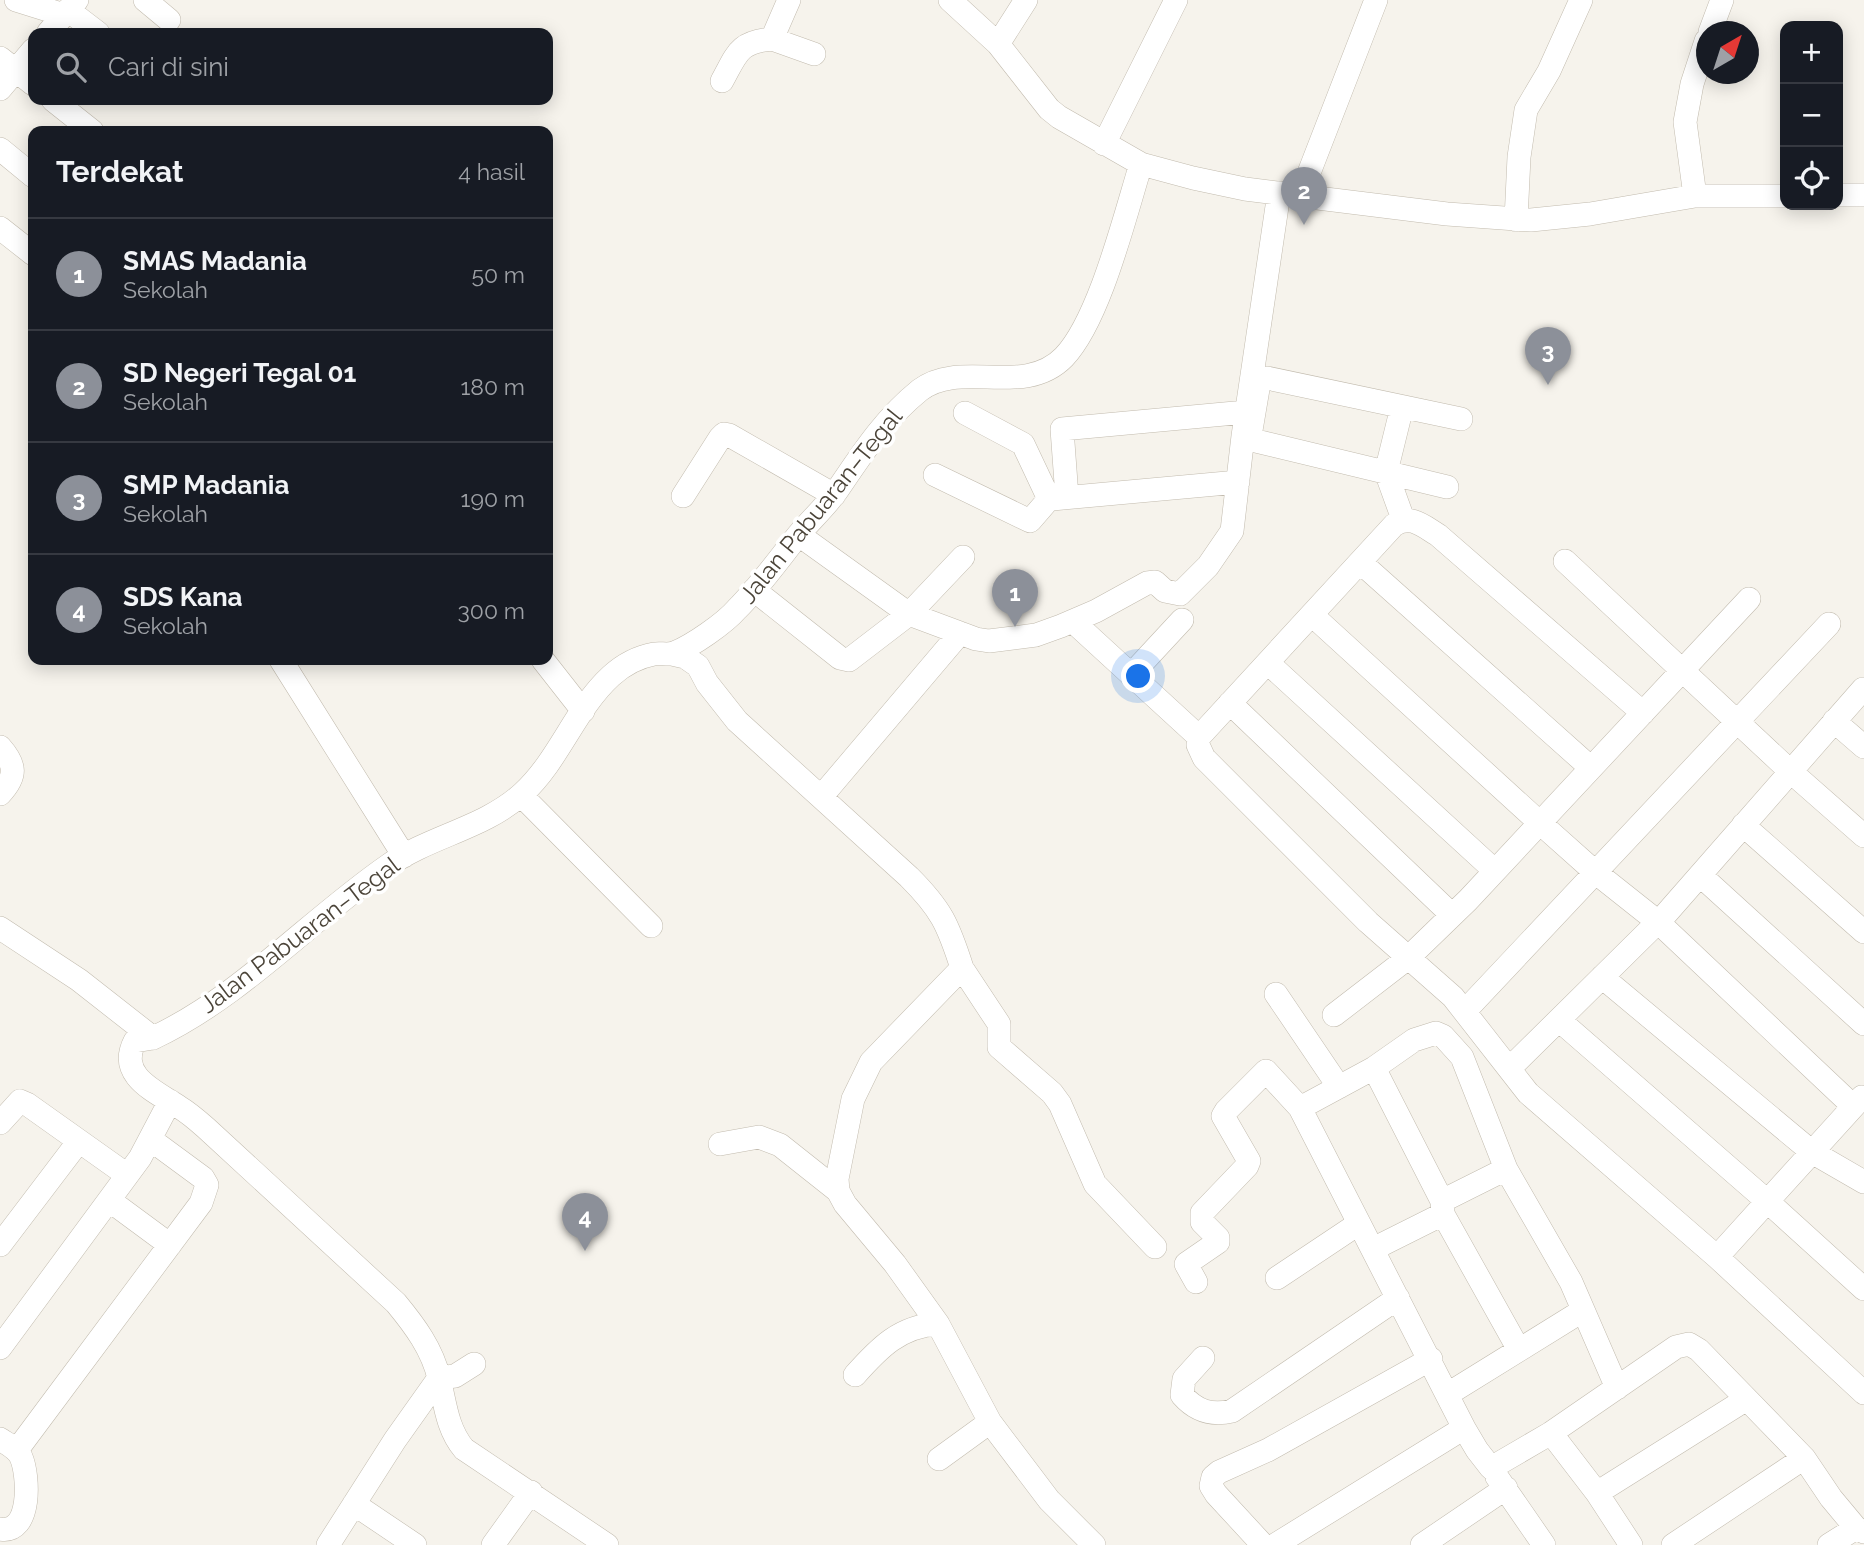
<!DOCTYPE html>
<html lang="id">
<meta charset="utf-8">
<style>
body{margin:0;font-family:Raleway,sans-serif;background:#242831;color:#f1f3f6}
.controls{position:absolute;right:21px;top:21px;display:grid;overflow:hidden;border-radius:14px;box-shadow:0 4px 18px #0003}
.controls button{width:63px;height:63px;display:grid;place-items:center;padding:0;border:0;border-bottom:2px solid #363941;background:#171b24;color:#f1f3f6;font:35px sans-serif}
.compass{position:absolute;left:1696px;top:21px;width:63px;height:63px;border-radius:50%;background:#171b24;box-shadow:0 4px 18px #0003;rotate:39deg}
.you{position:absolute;left:1139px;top:677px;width:24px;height:24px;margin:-18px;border:5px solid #fff;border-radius:50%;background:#1a73e8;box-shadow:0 0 0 10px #1a73e833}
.badge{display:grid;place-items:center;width:46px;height:46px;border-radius:50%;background:#8c9099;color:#fff;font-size:23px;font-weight:700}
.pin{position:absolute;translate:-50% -58px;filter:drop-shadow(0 2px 4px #0008)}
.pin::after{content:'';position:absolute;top:37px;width:24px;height:21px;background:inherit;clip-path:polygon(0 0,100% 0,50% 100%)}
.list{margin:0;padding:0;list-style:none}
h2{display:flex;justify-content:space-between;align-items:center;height:91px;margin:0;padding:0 28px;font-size:30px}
h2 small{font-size:23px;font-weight:400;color:#9ea1a6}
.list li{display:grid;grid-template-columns:46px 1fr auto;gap:21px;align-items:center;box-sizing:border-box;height:112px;padding:0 28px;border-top:2px solid #363941}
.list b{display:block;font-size:26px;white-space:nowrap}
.list p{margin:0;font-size:23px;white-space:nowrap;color:#9ea1a6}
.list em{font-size:23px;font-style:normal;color:#9ea1a6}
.icon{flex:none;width:38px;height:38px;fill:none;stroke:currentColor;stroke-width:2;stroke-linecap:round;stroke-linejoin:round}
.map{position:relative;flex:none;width:1864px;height:1545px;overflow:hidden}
.search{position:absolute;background:#171b24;box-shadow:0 4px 18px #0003;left:28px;top:28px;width:525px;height:77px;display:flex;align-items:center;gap:18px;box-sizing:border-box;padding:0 24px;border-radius:14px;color:#9ea1a6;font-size:26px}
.panel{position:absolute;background:#171b24;box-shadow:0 4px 18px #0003;left:28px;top:126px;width:525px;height:539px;border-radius:14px}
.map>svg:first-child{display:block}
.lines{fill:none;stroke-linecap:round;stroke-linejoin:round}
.minor-casing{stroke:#c2bbae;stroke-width:24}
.minor{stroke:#fff;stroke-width:23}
.labels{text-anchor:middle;stroke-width:7;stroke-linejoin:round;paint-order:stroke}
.street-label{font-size:24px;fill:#4b4439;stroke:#fff}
</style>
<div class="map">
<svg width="1864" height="1545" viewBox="0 0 1864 1545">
<rect width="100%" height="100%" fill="#f6f3ec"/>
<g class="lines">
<g class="minor-casing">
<path id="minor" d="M16 0 64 15
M145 0 169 20
M789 0 772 39 814 54
M950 0 998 44 1049 109 1059 117 1141 164 1193 178 1245 189 1447 214 1531 220 1590 214 1695 196H1785
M68 10 98 33
M1710 32 1722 0
M48 33 77 0
M998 44 1026 0
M0 58 33 84
M722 81C737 54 738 42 772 39
M0 89 33 50
M53 100 92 131
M1104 144 1176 0
M0 149 33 176
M1838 195H1864
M1300 196 1376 0
M1695 196 1685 122 1692 84 1706 41
M1516 220 1519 157 1526 110 1549 71 1581 0
M0 228 33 254
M1402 407 1386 472 1403 519
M935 475 1030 521 1049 499 1023 444 965 413
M1447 487 1256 441 1250 436 1259 383 1267 378 1461 419
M683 496 720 438 724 434 729 435 834 495
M1067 497 1062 429 1246 412
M1052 499 1238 482
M799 535 909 614 976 639 989 641 1036 635 1061 626 1096 611 1147 583 1155 582 1165 591 1180 594 1208 566 1232 531 1243 436 1279 193
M1565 561 1790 771 1864 836
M1360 562 1591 768
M754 590 840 658 849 660 909 614 963 557
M1312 615 1540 823 1595 872 1658 922 1853 1106
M1078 626 1199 737
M672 654 685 657 698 666 707 683 737 721 909 877C941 909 948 924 962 968L871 1062 853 1099 837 1179 838 1191 845 1204 895 1264 938 1324 990 1422 1049 1500 1094 1545
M281 660 404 856
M543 660 583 711
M1268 663 1494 870
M1131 675 1182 620
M1230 703 1452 915
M1643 713 1438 535C1423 526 1411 514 1394 525L1199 737 1198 745 1204 758 1368 922 1453 997 1528 1093 1717 1257 1864 1393
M1834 721 1864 747
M0 747C16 765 17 776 0 794
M521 795 651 926
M821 797 960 633
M1743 825 1864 932
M1700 875 1864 1024
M0 928 79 980 153 1038C242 996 308 921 389 865 430 836 485 828 523 793 559 760 575 709 611 676 623 665 638 657 654 654 660 653 668 655 674 653 692 646 725 623 737 609 760 586 779 559 799 534 811 520 825 507 836 492 862 454 883 420 920 390 961 359 1024 398 1064 357 1100 319 1125 215 1141 164
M962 968 999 1024V1047L1052 1093 1060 1104 1095 1184 1155 1247
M1602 977 1812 1152 1864 1182
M1276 994 1339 1087
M1465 1011 1829 624
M1334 1015 1408 958 1468 900 1749 599
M1559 1020 1767 1201 1864 1289
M153 1038 135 1041C117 1076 155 1091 179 1107 189 1113 197 1120 206 1128L396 1303C415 1326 432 1349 439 1378 445 1403 447 1429 464 1449L607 1545
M1374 1068 1442 1201
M1510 1068 1665 915 1863 689
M0 1123 20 1101 27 1104 127 1175
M720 1144 759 1137 780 1145 838 1191
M1506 1169 1442 1201 1443 1214 1519 1350
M109 1200 170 1245
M0 1245 79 1141
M1373 1249 1443 1214
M1717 1257 1862 1097
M1277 1278 1358 1224
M1196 1282 1186 1264 1218 1242V1238L1202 1222V1213L1247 1166 1249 1161 1223 1116 1226 1111 1266 1071 1300 1108
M0 1348 140 1158 170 1101
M1203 1358 1184 1379 1182 1395C1196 1411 1211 1416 1232 1411L1398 1298
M855 1375C879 1348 900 1326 938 1324
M1617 1388 1571 1282 1506 1169 1462 1057 1443 1036 1436 1033 1414 1040 1374 1068 1300 1108 1464 1428 1477 1450 1491 1468 1551 1433 1676 1347 1689 1344 1699 1350 1804 1458 1831 1498 1856 1528 1864 1532
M1448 1394 1582 1311
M1551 1433 1597 1493 1631 1545
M0 1439C7 1444 17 1448 21 1457 29 1475 32 1535 0 1529
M17 1450 201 1203 207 1185 203 1178 150 1139
M939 1459 990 1422
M1497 1477 1544 1545
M1597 1493 1745 1400
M354 1504 415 1545
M328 1545 395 1440 439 1378 455 1376 474 1364
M493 1545 531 1492
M1263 1545 1216 1494 1211 1486 1213 1477 1219 1472 1268 1450 1431 1359
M1275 1545 1464 1428
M1422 1545 1506 1488
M1673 1545 1804 1458
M1829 1545 1856 1528"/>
</g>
<use href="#minor" class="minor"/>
</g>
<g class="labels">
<g class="street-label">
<text transform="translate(821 506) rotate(-51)" y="8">Jalan Pabuaran–Tegal</text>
<text transform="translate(300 935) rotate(-37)" y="8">Jalan Pabuaran–Tegal</text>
</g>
</g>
</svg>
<div class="controls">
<button>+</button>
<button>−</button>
<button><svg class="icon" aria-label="locate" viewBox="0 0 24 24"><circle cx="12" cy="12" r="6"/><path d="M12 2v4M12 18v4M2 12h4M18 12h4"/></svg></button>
</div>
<svg class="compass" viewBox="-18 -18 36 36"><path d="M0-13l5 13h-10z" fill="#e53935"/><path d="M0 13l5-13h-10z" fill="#9ea1a6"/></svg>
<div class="you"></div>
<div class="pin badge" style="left:1015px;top:627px">1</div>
<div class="pin badge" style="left:1304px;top:225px">2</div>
<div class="pin badge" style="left:1548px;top:385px">3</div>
<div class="pin badge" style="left:585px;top:1251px">4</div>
<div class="search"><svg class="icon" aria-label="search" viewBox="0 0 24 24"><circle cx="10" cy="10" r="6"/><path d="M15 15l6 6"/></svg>Cari di sini</div>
<section class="panel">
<h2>Terdekat<small>4 hasil</small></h2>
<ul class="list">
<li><span class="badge">1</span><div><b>SMAS Madania</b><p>Sekolah</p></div><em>50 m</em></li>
<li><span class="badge">2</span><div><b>SD Negeri Tegal 01</b><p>Sekolah</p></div><em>180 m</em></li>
<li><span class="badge">3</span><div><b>SMP Madania</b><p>Sekolah</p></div><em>190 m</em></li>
<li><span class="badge">4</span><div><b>SDS Kana</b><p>Sekolah</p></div><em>300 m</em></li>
</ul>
</section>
</div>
